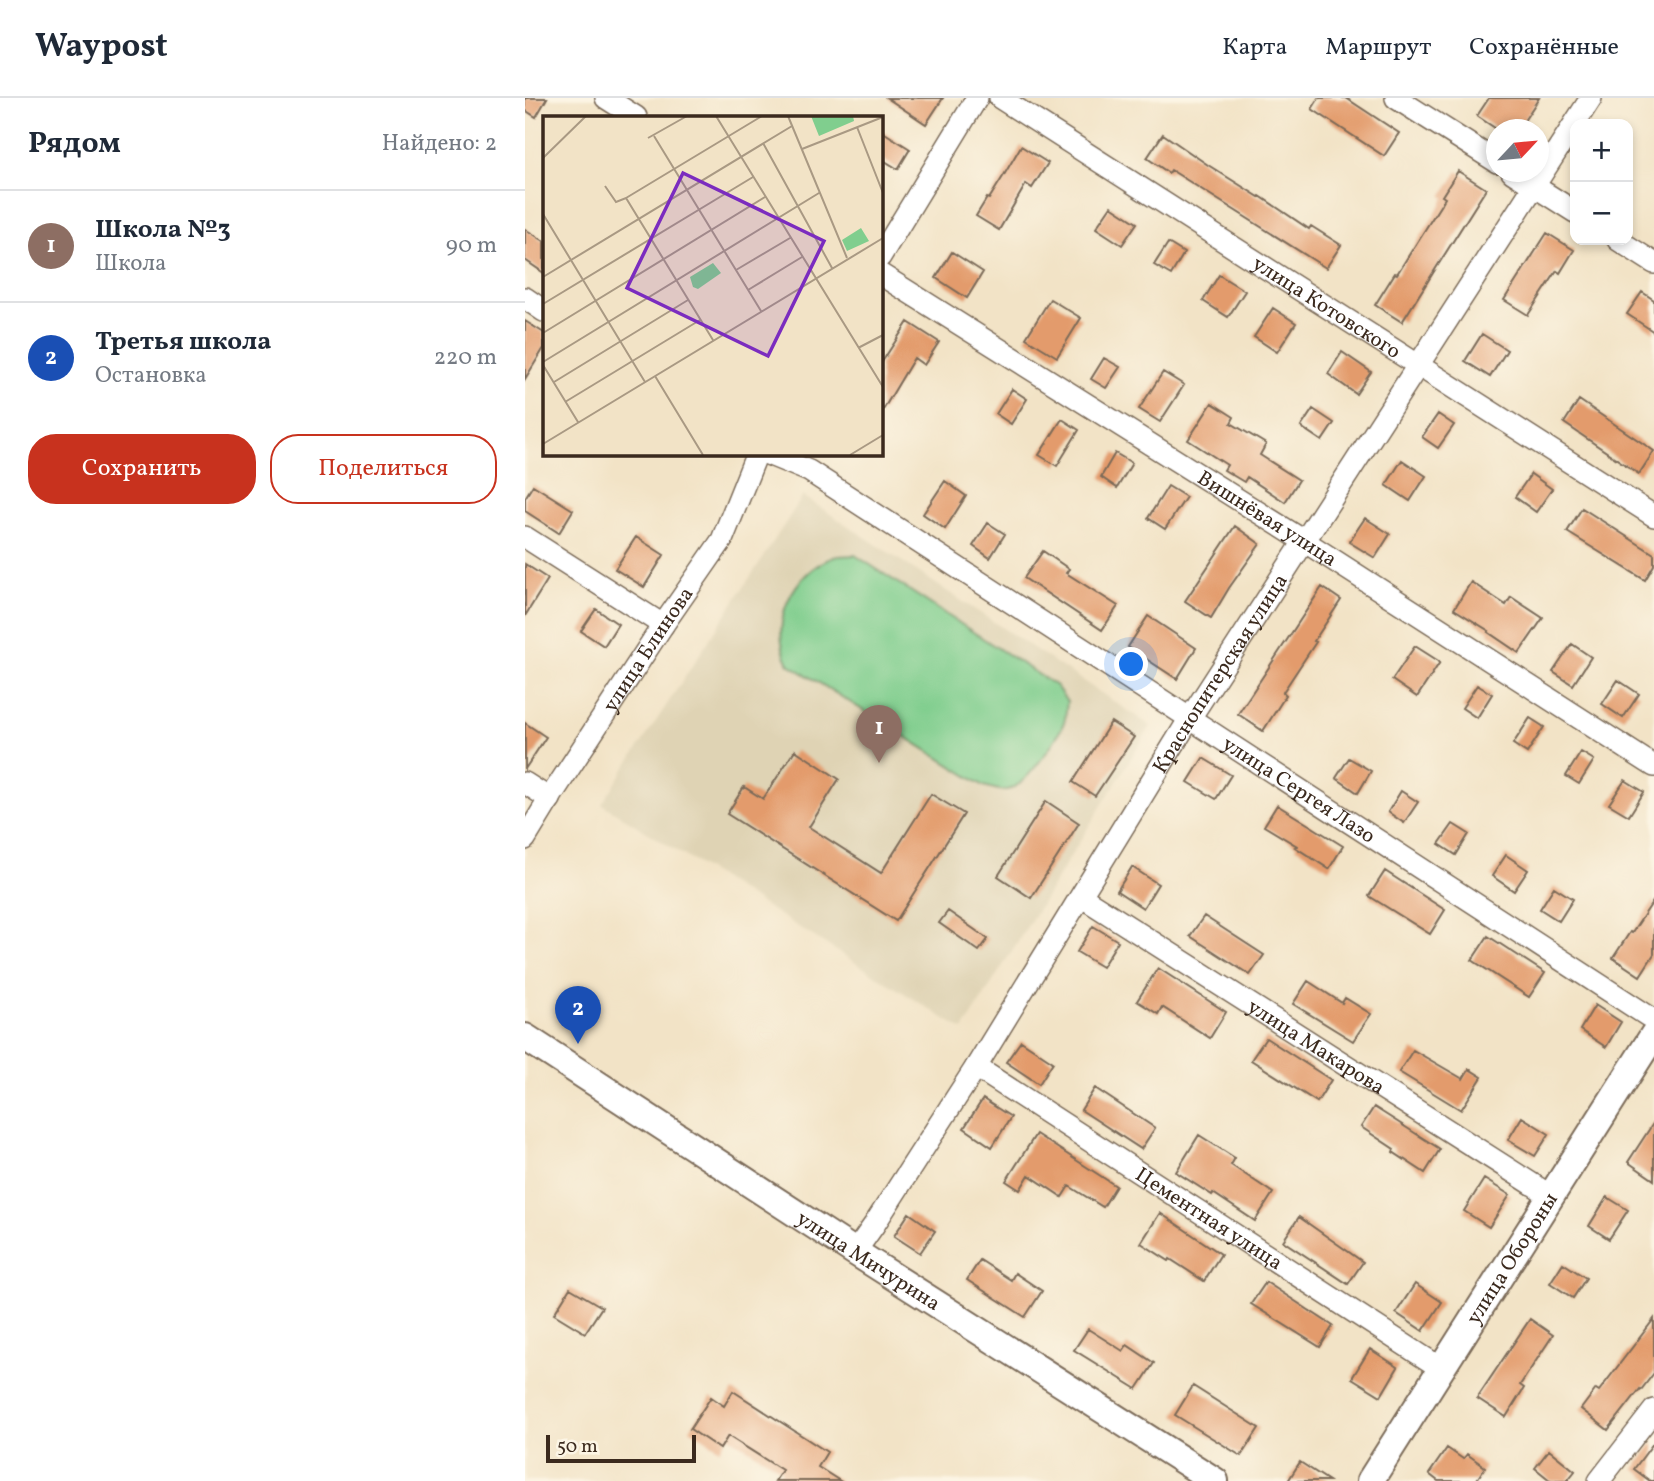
<!DOCTYPE html>
<html lang="ru">
<meta charset="utf-8">
<style>
body{margin:0;font-family:Vollkorn,serif;background:#f6f6f7;color:#1f2937}
.controls{position:absolute;right:21px;top:21px;display:grid;overflow:hidden;border-radius:14px;box-shadow:0 4px 10px #0003}
.controls button{width:63px;height:63px;display:grid;place-items:center;padding:0;border:0;border-bottom:2px solid #e0e1e3;background:#fff;color:#1f2937;font:35px sans-serif}
.compass{position:absolute;left:961px;top:21px;width:63px;height:63px;border-radius:50%;background:#fff;box-shadow:0 4px 10px #0003;rotate:64deg}
.scale{position:absolute;left:21px;bottom:18px;width:150px;box-sizing:border-box;padding-left:7px;border:4px solid #3b2a1e;border-top:0;font-size:19px;line-height:24px;white-space:nowrap;color:#3b2a1e;-webkit-text-stroke:5px #fcf5e5;paint-order:stroke}
.you{position:absolute;left:607px;top:567px;width:24px;height:24px;margin:-18px;border:5px solid #fff;border-radius:50%;background:#1a73e8;box-shadow:0 0 0 10px #1a73e833}
.badge{display:grid;place-items:center;width:46px;height:46px;border-radius:50%;background:#c8321e;color:#fff;font-size:23px;font-weight:700}
.pin{position:absolute;translate:-50% -58px;filter:drop-shadow(0 2px 4px #0008)}
.pin::after{content:'';position:absolute;top:37px;width:24px;height:21px;background:inherit;clip-path:polygon(0 0,100% 0,50% 100%)}
.list{margin:0;padding:0;list-style:none}
h2{display:flex;justify-content:space-between;align-items:center;height:91px;margin:0;padding:0 28px;font-size:30px}
h2 small{font-size:23px;font-weight:400;color:#747a83}
.list li{display:grid;grid-template-columns:46px 1fr auto;gap:21px;align-items:center;box-sizing:border-box;height:112px;padding:0 28px;border-top:2px solid #e0e1e3}
.list b{display:block;font-size:26px;white-space:nowrap}
.list p{margin:0;font-size:23px;white-space:nowrap;color:#747a83}
.list em{font-size:23px;font-style:normal;color:#747a83}
.actions{display:flex;gap:14px;padding:21px 28px}
.actions a{flex:1;padding:16px 0;border:2px solid #c8321e;border-radius:28px;text-align:center;font-size:24px;color:#c8321e}
.actions .main{background:#c8321e;color:#fff}
.map{position:relative;flex:none;width:1129px;height:1383px;overflow:hidden}
header{display:flex;align-items:center;gap:42px;box-sizing:border-box;height:98px;padding:0 35px;background:#fff;border-bottom:2px solid #e0e1e3}
header strong{font-size:33px}
nav{display:flex;gap:38px;margin-inline-start:auto;font-size:24px}
main{display:flex}
aside{flex:1;background:#fff}
.map>svg:first-child{display:block}
.built{fill:#dfd3b4}
.green{fill:#80ce8e;stroke:#5e7c56;stroke-width:2}
.building{fill:#e39b6c}
.lines{fill:none;stroke-linecap:round;stroke-linejoin:round}
.minor-casing{stroke:#7b6b59;stroke-width:24}
.tertiary-casing{stroke:#7b6b59;stroke-width:30}
.minor{stroke:#fff;stroke-width:21}
.tertiary{stroke:#fff;stroke-width:26}
.labels{text-anchor:middle;stroke-width:5;stroke-linejoin:round;paint-order:stroke}
.street-label{font-size:21px;fill:#3b2a1e;stroke:#fcf5e5}
.inset-road{fill:none;stroke:#a99983;stroke-width:2}
.view{fill:#7b2cbf;fill-opacity:0.15;stroke:#7b2cbf;stroke-width:3.5}
.inset-edge{fill:none;stroke:#3b2a1e;stroke-width:3.5}
</style>
<header>
<strong>Waypost</strong>
<nav><a>Карта</a><a>Маршрут</a><a>Сохранённые</a></nav>
</header>
<main>
<aside>
<h2>Рядом<small>Найдено: 2</small></h2>
<ul class="list">
<li><span class="badge" style="background:#8d6e63">1</span><div><b>Школа №3</b><p>Школа</p></div><em>90 m</em></li>
<li><span class="badge" style="background:#1a4fb4">2</span><div><b>Третья школа</b><p>Остановка</p></div><em>220 m</em></li>
</ul>
<div class="actions"><a class="main">Сохранить</a><a>Поделиться</a></div>
</aside>
<div class="map">
<svg width="1129" height="1383" viewBox="0 0 1129 1383">
<rect width="100%" height="100%" fill="#fcf5e5"/>
<filter id="ink" filterUnits="userSpaceOnUse"><feTurbulence type="fractalNoise" baseFrequency=".0143" numOctaves="2"/><feDisplacementMap in="SourceGraphic" scale="14" xChannelSelector="R" yChannelSelector="G"/><feConvolveMatrix kernelMatrix="1 2 1 2 8 2 1 2 1" color-interpolation-filters="sRGB"/></filter>
<filter id="wash" filterUnits="userSpaceOnUse"><feTurbulence type="fractalNoise" baseFrequency=".00686" numOctaves="4" result="noise"/><feDisplacementMap in="SourceGraphic" scale="28" xChannelSelector="R" yChannelSelector="G"/><feGaussianBlur stdDeviation="1.57" result="paint"/><feColorMatrix in="noise" values="0 0 0 0 0 0 0 0 0 0 0 0 0 0 0 0 0 1.4 0 .05"/><feComposite in="paint" operator="in"/></filter>
<g filter="url(#wash)">
<rect width="100%" height="100%" fill="#f2e3c6"/>
<path class="built" d="M278 398 626 628 438 932 77 706Z"/>
<path class="green" d="M330 457 531 588 542 604C541 610 541 616 540 621 535 638 503 684 486 691 476 694 469 691 459 688L264 566C243 526 267 474 309 459 315 457 323 458 330 457Z"/>
<g id="blocks">
<path class="building" d="M0 0H22L11 19 0 12Z
M362 0H418L401 26Z
M794 0H821L874 35 859 58 787 11Z
M964 0H1014L993 32H973L952 18Z
M355 32 385 51 373 71 355 60Z
M638 36 683 67 734 99 735 98 784 131 786 128 816 147 801 170 646 72 644 75 622 60Z
M496 48 523 65 507 90 501 86 474 132 451 118 462 100 464 101 479 77Z
M933 73 961 91 877 224 850 207 870 175 872 176 920 100 917 98Z
M586 108 612 125 597 147 571 130Z
M0 131 19 143V175L0 162Z
M1022 135 1049 152 1035 175 1032 173 1003 217 979 202Z
M643 145 659 155 646 177 629 167Z
M427 154 458 174 442 200 411 180Z
M694 177 720 193 703 219 678 203Z
M1117 194 1129 202V234L1102 216Z
M525 201 556 220 532 259 501 240Z
M748 210 771 225 752 254 729 239Z
M0 223 19 235V250L0 281Z
M383 224 414 244 399 267 389 260 355 317V267Z
M957 236 982 252 965 279 940 263Z
M817 254 846 274 831 296 803 276Z
M579 260 595 269 581 290 566 281Z
M638 274 659 287 635 324 614 311Z
M487 291 502 301 486 326 471 316Z
M1054 302 1129 353 1114 376 1039 325Z
M687 305 709 319 706 325 741 346 735 357 774 382 760 404 722 379 719 384 699 372 702 367 663 342Z
M788 311 809 325 797 343 776 329Z
M913 316 929 327 913 350 897 339Z
M537 321 554 332 532 368 514 357Z
M590 355 607 365 592 390 576 379Z
M877 362 901 378 885 403 861 387Z
M1006 376 1027 391 1011 414 990 399Z
M420 383 441 398 420 431 398 416Z
M8 387 48 412 34 435 0 413V400Z
M643 388 661 399 640 431 623 420Z
M1057 410 1129 456V467L1120 482 1042 434Z
M840 420 865 436 850 460 824 444Z
M463 425 480 436 465 460 448 448Z
M710 428 735 446 704 490 686 520 660 503Z
M111 439 139 457 119 489 90 471Z
M518 453 544 471 541 475 593 508 577 532 499 480Z
M0 466 23 481 0 518Z
M946 484 981 507 986 499 1018 520 994 555 963 534 964 533 929 511Z
M797 489 816 502 789 543 791 544 758 594 761 597 738 633 713 616Z
M71 511 93 526 79 548 56 533Z
M623 518 671 550 652 581 603 549Z
M1047 546 1066 559 1048 587 1028 574Z
M890 548 915 564 892 599 867 582Z
M1093 582 1114 596 1098 620 1077 606Z
M952 587 967 596 952 620 937 610Z
M1005 620 1019 629 1002 655 988 646Z
M586 624 609 639 570 698 548 684Z
M0 625 21 639 0 671Z
M270 652 314 681 284 729 356 775 406 696 439 716 371 823 202 716 219 689 238 701Z
M1056 654 1069 662 1054 686 1041 678Z
M678 660 706 677 691 701 663 684Z
M824 660 846 673 833 695 811 680Z
M1100 682 1119 694 1104 718 1084 706Z
M876 693 893 704 879 725 863 714Z
M521 703 554 725 506 800 473 778Z
M752 707 818 748 804 771 770 749 772 748 739 728Z
M928 726 944 736 931 757 914 746Z
M981 757 1003 772 989 793 967 778Z
M607 769 633 786 618 810 592 793Z
M860 773 920 812 905 836 844 798Z
M1029 789 1048 801 1034 823 1015 811Z
M1129 802V856L1115 878 1088 860 1105 834 1107 835Z
M423 813 463 841 454 853 414 825Z
M679 818 739 857 725 877 665 838Z
M568 828 593 843 577 869 552 854Z
M963 838 1020 875 1004 899 947 862Z
M633 870 701 914 685 940 637 909 633 916 612 903Z
M783 883 817 905 820 900 846 916 828 943 768 906Z
M1070 907 1096 924 1081 949 1055 932Z
M741 940 806 982 792 1004 726 962Z
M496 943 528 964 514 986 481 964Z
M888 952 938 981 944 971 957 979 936 1012 874 974Z
M570 990 630 1030 616 1051 556 1012Z
M458 1001 486 1019 467 1049 439 1030Z
M849 1009 915 1051 900 1075 868 1054 869 1051 836 1029Z
M997 1019 1024 1036 1010 1058 983 1042Z
M1129 1024V1082L1103 1064Z
M511 1036 591 1088 578 1109 544 1088 537 1099 504 1077 495 1092 481 1083Z
M674 1037 710 1060 706 1067 748 1095 730 1123 688 1095 687 1097 651 1074Z
M959 1081 985 1097 964 1129 939 1113Z
M1082 1099 1103 1112 1084 1141 1064 1128Z
M384 1115 410 1133 395 1155 369 1138Z
M635 1115 696 1156 679 1183 645 1161 644 1163 616 1145Z
M774 1119 838 1164 823 1186 758 1143Z
M455 1162 486 1182 490 1175 517 1193 500 1219 442 1182Z
M1038 1165 1061 1180 1048 1200 1025 1185Z
M741 1184 808 1228 795 1249 726 1206Z
M890 1186 917 1204 898 1233 871 1215Z
M45 1190 77 1209 60 1235 29 1216Z
M1005 1221 1028 1237 995 1287 999 1290 981 1319 952 1300Z
M1129 1221V1275L1116 1292 1115 1291 1083 1332 1056 1311 1071 1291 1074 1293Z
M563 1231 598 1253 602 1247 629 1265 612 1291 549 1252Z
M845 1251 873 1269 856 1298 827 1280Z
M668 1288 734 1330 716 1358 650 1317Z
M208 1293 302 1354 293 1369 315 1383H250L257 1372 203 1338 195 1351 165 1331 186 1299 199 1308Z
M1129 1344V1383H1125L1109 1371Z
M922 1350 938 1361 942 1356 960 1369 951 1383H913L904 1376Z
M1024 1352 1050 1373 1042 1383H1026L1010 1370Z
M775 1364 804 1383H763Z"/>
</g>
</g>
<g filter="url(#ink)">
<use href="#blocks" fill-opacity="0" stroke="#7b6b59" stroke-width="2"/>
<g class="lines">
<g class="minor-casing">
<g id="minor">
<path d="M81 0 111 19"/>
<path id="s1" d="M475 0 1129 418"/>
<path d="M871 0 972 64"/>
<path d="M987 74 1050 114"/>
<path d="M1093 142 1129 165"/>
<path d="M355 159 452 0"/>
<path id="s2" d="M355 176 779 443 1129 668"/>
<path d="M0 200 19 213"/>
<path id="s3" d="M240 355 284 373 1129 922"/>
<path d="M0 439 138 527"/>
<path d="M0 685 25 701"/>
<path id="s4" d="M0 741 30 692 138 527 197 442 232 355"/>
<path id="s5" d="M557 799 1026 1098"/>
<path id="s6" d="M451 969 917 1271"/>
<path id="s7" d="M330 1154 349 1127 451 969 665 620 1066 0"/>
<path d="M1074 1383 1129 1312"/>
</g>
</g>
<g class="tertiary-casing">
<g id="tertiary">
<path id="s8" d="M0 939 330 1154 690 1383"/>
<path id="s9" d="M845 1383 1129 936"/>
</g>
</g>
<use href="#minor" class="minor"/>
<use href="#tertiary" class="tertiary"/>
</g>
</g>
<g class="labels">
<g class="street-label">
<text dy="7" stroke="none"><textPath href="#s1" startOffset="388">улица Котовского</textPath></text>
<text dy="7" stroke="none"><textPath href="#s2" startOffset="458">Вишнёвая улица</textPath></text>
<text dy="7" stroke="none"><textPath href="#s4" startOffset="226">улица Блинова</textPath></text>
<text dy="7" stroke="none"><textPath href="#s7" startOffset="684">Краснопитерская улица</textPath></text>
<text dy="7" stroke="none"><textPath href="#s3" startOffset="632">улица Сергея Лазо</textPath></text>
<text dy="7" stroke="none"><textPath href="#s5" startOffset="278">улица Макарова</textPath></text>
<text dy="7" stroke="none"><textPath href="#s6" startOffset="278">Цементная улица</textPath></text>
<text dy="7" stroke="none"><textPath href="#s9" startOffset="264">улица Обороны</textPath></text>
<text dy="7" stroke="none"><textPath href="#s8" startOffset="410">улица Мичурина</textPath></text>
</g>
</g>
<g transform="translate(18 18)">
<rect width="340" height="340" fill="#f2e3c6"/>
<path d="M268 0H310L311 5 276 20ZM318 112 326 125 304 135 299 124ZM170 147 178 157 155 173 150 171 147 161Z" fill="#80ce8e"/>
<path class="inset-road" d="M173 0 340 271M245 0 304 142M314 11 340 77M111 20 218 195M105 22 144 0M220 27 289 152M259 33 340 1M0 42 43 0M62 70 73 86 83 82 170 224M83 82 219 0M0 98 102 266M193 154 247 122M0 161 249 10M205 174 259 141M0 188 210 61M0 217 222 81M315 232 340 219M0 246 276 77M0 249 35 306M112 260 160 339M11 266 145 184M22 286 157 204M0 328 340 122M307 339 340 319"/>
<path class="view" d="M140 57 281 125 225 240 84 172Z"/>
<rect width="340" height="340" class="inset-edge"/>
</g>
</svg>
<div class="controls">
<button>+</button>
<button>−</button>
</div>
<svg class="compass" viewBox="-18 -18 36 36"><path d="M0-13l5 13h-10z" fill="#e53935"/><path d="M0 13l5-13h-10z" fill="#747a83"/></svg>
<div class="scale">50 m</div>
<div class="you"></div>
<div class="pin badge" style="left:354px;top:665px;background:#8d6e63">1</div>
<div class="pin badge" style="left:53px;top:946px;background:#1a4fb4">2</div>
</div>
</main>
